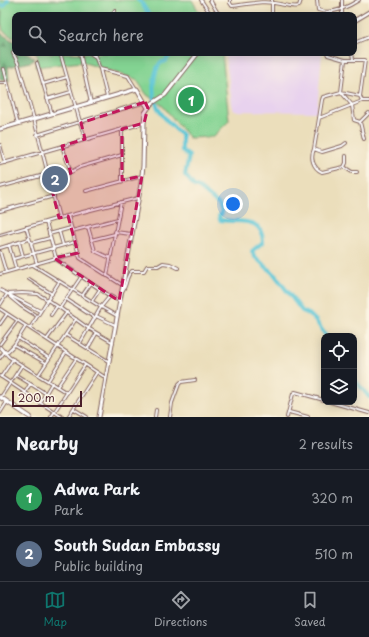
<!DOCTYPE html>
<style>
body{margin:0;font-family:"Playpen Sans",sans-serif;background:#20242c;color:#f1f3f6}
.controls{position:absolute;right:12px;bottom:12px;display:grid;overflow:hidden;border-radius:8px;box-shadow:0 2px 10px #0003}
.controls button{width:36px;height:36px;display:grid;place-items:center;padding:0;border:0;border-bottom:1px solid #363941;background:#171b24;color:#f1f3f6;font:20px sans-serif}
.scale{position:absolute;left:12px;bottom:10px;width:70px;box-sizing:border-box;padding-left:4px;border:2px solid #4a1f2b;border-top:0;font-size:11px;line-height:14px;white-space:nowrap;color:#4a1f2b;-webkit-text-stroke:3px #fcf5e5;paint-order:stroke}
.you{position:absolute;left:233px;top:204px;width:14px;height:14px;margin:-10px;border:3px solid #fff;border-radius:50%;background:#1a73e8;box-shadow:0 0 0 6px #1a73e833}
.badge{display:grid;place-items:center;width:26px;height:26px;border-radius:50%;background:#0f766e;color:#fff;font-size:13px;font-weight:700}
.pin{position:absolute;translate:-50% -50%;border:2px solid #fff;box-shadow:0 1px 4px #0006}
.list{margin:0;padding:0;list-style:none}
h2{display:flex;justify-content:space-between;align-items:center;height:52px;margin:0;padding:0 16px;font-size:17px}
h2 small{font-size:13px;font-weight:400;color:#9ea1a6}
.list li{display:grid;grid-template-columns:26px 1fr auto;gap:12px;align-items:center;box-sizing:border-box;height:56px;padding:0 16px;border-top:1px solid #363941}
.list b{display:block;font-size:15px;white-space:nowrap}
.list p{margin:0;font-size:13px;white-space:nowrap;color:#9ea1a6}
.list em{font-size:13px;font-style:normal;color:#9ea1a6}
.icon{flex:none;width:22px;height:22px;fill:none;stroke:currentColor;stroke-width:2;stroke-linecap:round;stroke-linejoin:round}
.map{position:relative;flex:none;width:369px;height:417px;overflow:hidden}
.search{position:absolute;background:#171b24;box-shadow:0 2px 10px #0003;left:12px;right:12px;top:12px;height:44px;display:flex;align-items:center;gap:10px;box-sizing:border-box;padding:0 14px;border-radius:8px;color:#9ea1a6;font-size:15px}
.sheet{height:164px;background:#171b24}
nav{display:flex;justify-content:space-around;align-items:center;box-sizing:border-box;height:56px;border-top:1px solid #363941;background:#171b24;font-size:11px;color:#9ea1a6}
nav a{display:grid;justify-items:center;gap:2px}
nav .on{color:#0f766e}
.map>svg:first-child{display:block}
.built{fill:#e8d2ee}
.green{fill:#83d392;stroke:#66795e}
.forest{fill:url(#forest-firs);stroke:#5a6a54}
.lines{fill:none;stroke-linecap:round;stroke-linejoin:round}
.river{stroke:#5cc6d7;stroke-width:4}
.minor-casing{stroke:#82625d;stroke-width:4}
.tertiary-casing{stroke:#82625d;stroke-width:5}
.primary-casing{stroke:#82625d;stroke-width:5.5}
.minor{stroke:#fff;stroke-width:2}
.tertiary{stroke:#fff;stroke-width:3}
.primary{stroke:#fff;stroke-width:3.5}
.marked{fill:#c2185b;fill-opacity:0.2;stroke:#c2185b;stroke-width:3;stroke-dasharray:8 5;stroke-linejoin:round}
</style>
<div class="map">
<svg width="369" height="417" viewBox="0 0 369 417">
<defs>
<pattern id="forest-firs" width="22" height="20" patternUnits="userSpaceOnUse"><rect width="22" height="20" fill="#6ab57c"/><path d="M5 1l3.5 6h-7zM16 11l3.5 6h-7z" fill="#599366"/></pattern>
</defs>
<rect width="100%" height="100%" fill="#fcf5e5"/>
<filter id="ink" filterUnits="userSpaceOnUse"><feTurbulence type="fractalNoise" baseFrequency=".025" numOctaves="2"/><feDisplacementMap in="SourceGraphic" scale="8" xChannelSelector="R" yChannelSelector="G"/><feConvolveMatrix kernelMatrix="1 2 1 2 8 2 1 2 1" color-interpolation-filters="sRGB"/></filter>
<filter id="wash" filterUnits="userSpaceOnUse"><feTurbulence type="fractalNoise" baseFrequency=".012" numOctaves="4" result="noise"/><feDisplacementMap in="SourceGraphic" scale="16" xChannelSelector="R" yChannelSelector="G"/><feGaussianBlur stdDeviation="0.9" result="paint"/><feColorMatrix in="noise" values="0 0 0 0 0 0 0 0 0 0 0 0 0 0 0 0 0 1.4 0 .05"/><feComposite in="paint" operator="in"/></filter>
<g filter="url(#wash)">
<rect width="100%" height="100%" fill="#ebdebb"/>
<path class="built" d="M225 53H322L317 112 233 111Z"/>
<path class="green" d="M0 0H192L201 15H15V39L3 31 0 14Z
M35 53H222L229 121 213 137 189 138 162 105 147 95 136 79 82 62 35 67 38 56Z"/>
<path class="forest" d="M0 11 2 12 0 33 15 42V53H28L35 59 31 62 8 67 9 81 0 80Z"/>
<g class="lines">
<path class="river" d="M138 0 141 2 149 15
M0 5 4 6 8 0
M171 53 166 61 160 63C156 69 155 74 154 81 150 106 165 120 182 135V151L189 156 185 175 194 186 199 188 219 204 222 213 219 216 220 220C237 223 263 215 263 242L252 251 254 256 275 275 302 311 309 314 316 321 326 336
M354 379 369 397"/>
</g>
</g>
<g filter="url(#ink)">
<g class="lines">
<g class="minor-casing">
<path id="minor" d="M201 0 211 15
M210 0 219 15
M230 0V3L232 6C249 4 263 0 280 4 286 5 293 8 299 6L301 0
M317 0 318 10C331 15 348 7 359 0
M342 0V15
M112 15 115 10
M272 15V0
M354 43 369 37
M13 53 18 63 34 119 59 218
M62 53 61 56 85 139
M80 53 91 103
M90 53 94 56
M94 53 100 69 107 97
M327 53 328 55 345 60H365L360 96 362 101H369
M352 53 353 59
M345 60 341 92 352 105 362 101
M37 63 52 114
M4 69 18 124
M100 69 128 76 136 89
M0 83H7
M43 84 67 77
M47 99 71 92
M319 118 352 105 354 120 360 122
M37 135 145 102
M364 139 360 122 369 113
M346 143 342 146 322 152 314 149C310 158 313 168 322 172L344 167 352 172H357
M0 145 5 163
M62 146 71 172
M314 149 322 100 323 97 341 92 360 96
M0 164 144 123
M344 167 346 163V156
M49 178 69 173 80 167 122 155
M122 180V129
M0 187 48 174
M86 191 142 176
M0 211 54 196
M68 216 80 258 122 285
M46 222 56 258
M26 227 37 264
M88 227 95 251 110 258
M59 231 63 245
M72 231 118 219
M115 232 131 234
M49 234 71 228
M0 235 59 218 138 198
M91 240 115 234
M19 242 23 256
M31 243 50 238
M9 245 16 269
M0 248 29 239
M0 252 6 272
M54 258 110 296 119 301
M13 259 75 242
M33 265 101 307 117 316
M0 274 56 258 78 253
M107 276 121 202
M29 279 52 294
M0 290 40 311
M122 291C128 285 125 276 132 271H144L147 266H158L163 263 170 264 178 268
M7 294 22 293 38 294 60 308 88 328 112 342
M82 296 91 283
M10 297 21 306 37 316
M66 299 95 318
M92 301 100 289
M0 305 7 294
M60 308 81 277
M0 309 106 378
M51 315 57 306
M96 316 115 325
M0 324 7 314
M30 328 59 282
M66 335 108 361
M18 338 49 358
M47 339 67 312
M80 343 101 307 110 296
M0 344 17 321
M14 345 46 363
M0 347 9 357 67 393
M88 348 96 334
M6 353 14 345 26 326
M0 358 5 351
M39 374 76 319
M16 375 45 393
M0 376 62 417
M1 377 13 359
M48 381 66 352
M57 387 76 359
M25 393 30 384
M1 397 22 365
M330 402 369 413
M40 403 52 383
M74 409 87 417
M289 412 308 417
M0 413 7 402
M51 417 85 365
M68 417 97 372
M155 417 156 410
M170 417 172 403 179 384 181 382 195 380
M287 417 293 394 295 392 324 400"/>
</g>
<g class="tertiary-casing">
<path id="tertiary" d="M354 21 369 12
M0 129 137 89 148 108
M99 417 141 184 143 166 144 123 145 113 151 104 165 95 198 53"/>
</g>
<g class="primary-casing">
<path id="primary" d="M0 397 30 417"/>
</g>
<use href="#minor" class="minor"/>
<use href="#tertiary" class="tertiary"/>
<use href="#primary" class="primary"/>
</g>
</g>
<path class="marked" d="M145 102 148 108 144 123 122 129V180L142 176 119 301 54 258 78 253 68 216 59 218 49 178 71 173 62 146 85 139 81 123Z"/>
</svg>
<div class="controls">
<button><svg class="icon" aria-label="locate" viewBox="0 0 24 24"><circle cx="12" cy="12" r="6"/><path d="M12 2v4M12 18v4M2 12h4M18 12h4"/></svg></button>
<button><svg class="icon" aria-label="layers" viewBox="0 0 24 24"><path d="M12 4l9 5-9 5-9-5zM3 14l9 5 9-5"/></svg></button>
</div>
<div class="scale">200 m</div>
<div class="you"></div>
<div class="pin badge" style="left:191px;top:100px;background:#2e9e5b">1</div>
<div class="pin badge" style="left:55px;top:179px;background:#5c6f8a">2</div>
<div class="search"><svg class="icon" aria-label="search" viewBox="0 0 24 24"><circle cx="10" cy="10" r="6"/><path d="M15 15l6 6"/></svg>Search here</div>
</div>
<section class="sheet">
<h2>Nearby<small>2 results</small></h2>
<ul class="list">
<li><span class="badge" style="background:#2e9e5b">1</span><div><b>Adwa Park</b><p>Park</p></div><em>320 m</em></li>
<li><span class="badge" style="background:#5c6f8a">2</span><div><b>South Sudan Embassy</b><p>Public building</p></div><em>510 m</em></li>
</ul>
</section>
<nav>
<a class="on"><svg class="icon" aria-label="map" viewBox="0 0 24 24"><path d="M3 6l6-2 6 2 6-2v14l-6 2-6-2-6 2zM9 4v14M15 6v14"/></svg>Map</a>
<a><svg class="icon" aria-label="directions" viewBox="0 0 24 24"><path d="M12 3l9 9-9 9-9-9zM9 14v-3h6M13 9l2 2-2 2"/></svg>Directions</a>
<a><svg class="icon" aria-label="saved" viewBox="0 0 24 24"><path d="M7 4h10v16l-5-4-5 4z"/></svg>Saved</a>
</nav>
